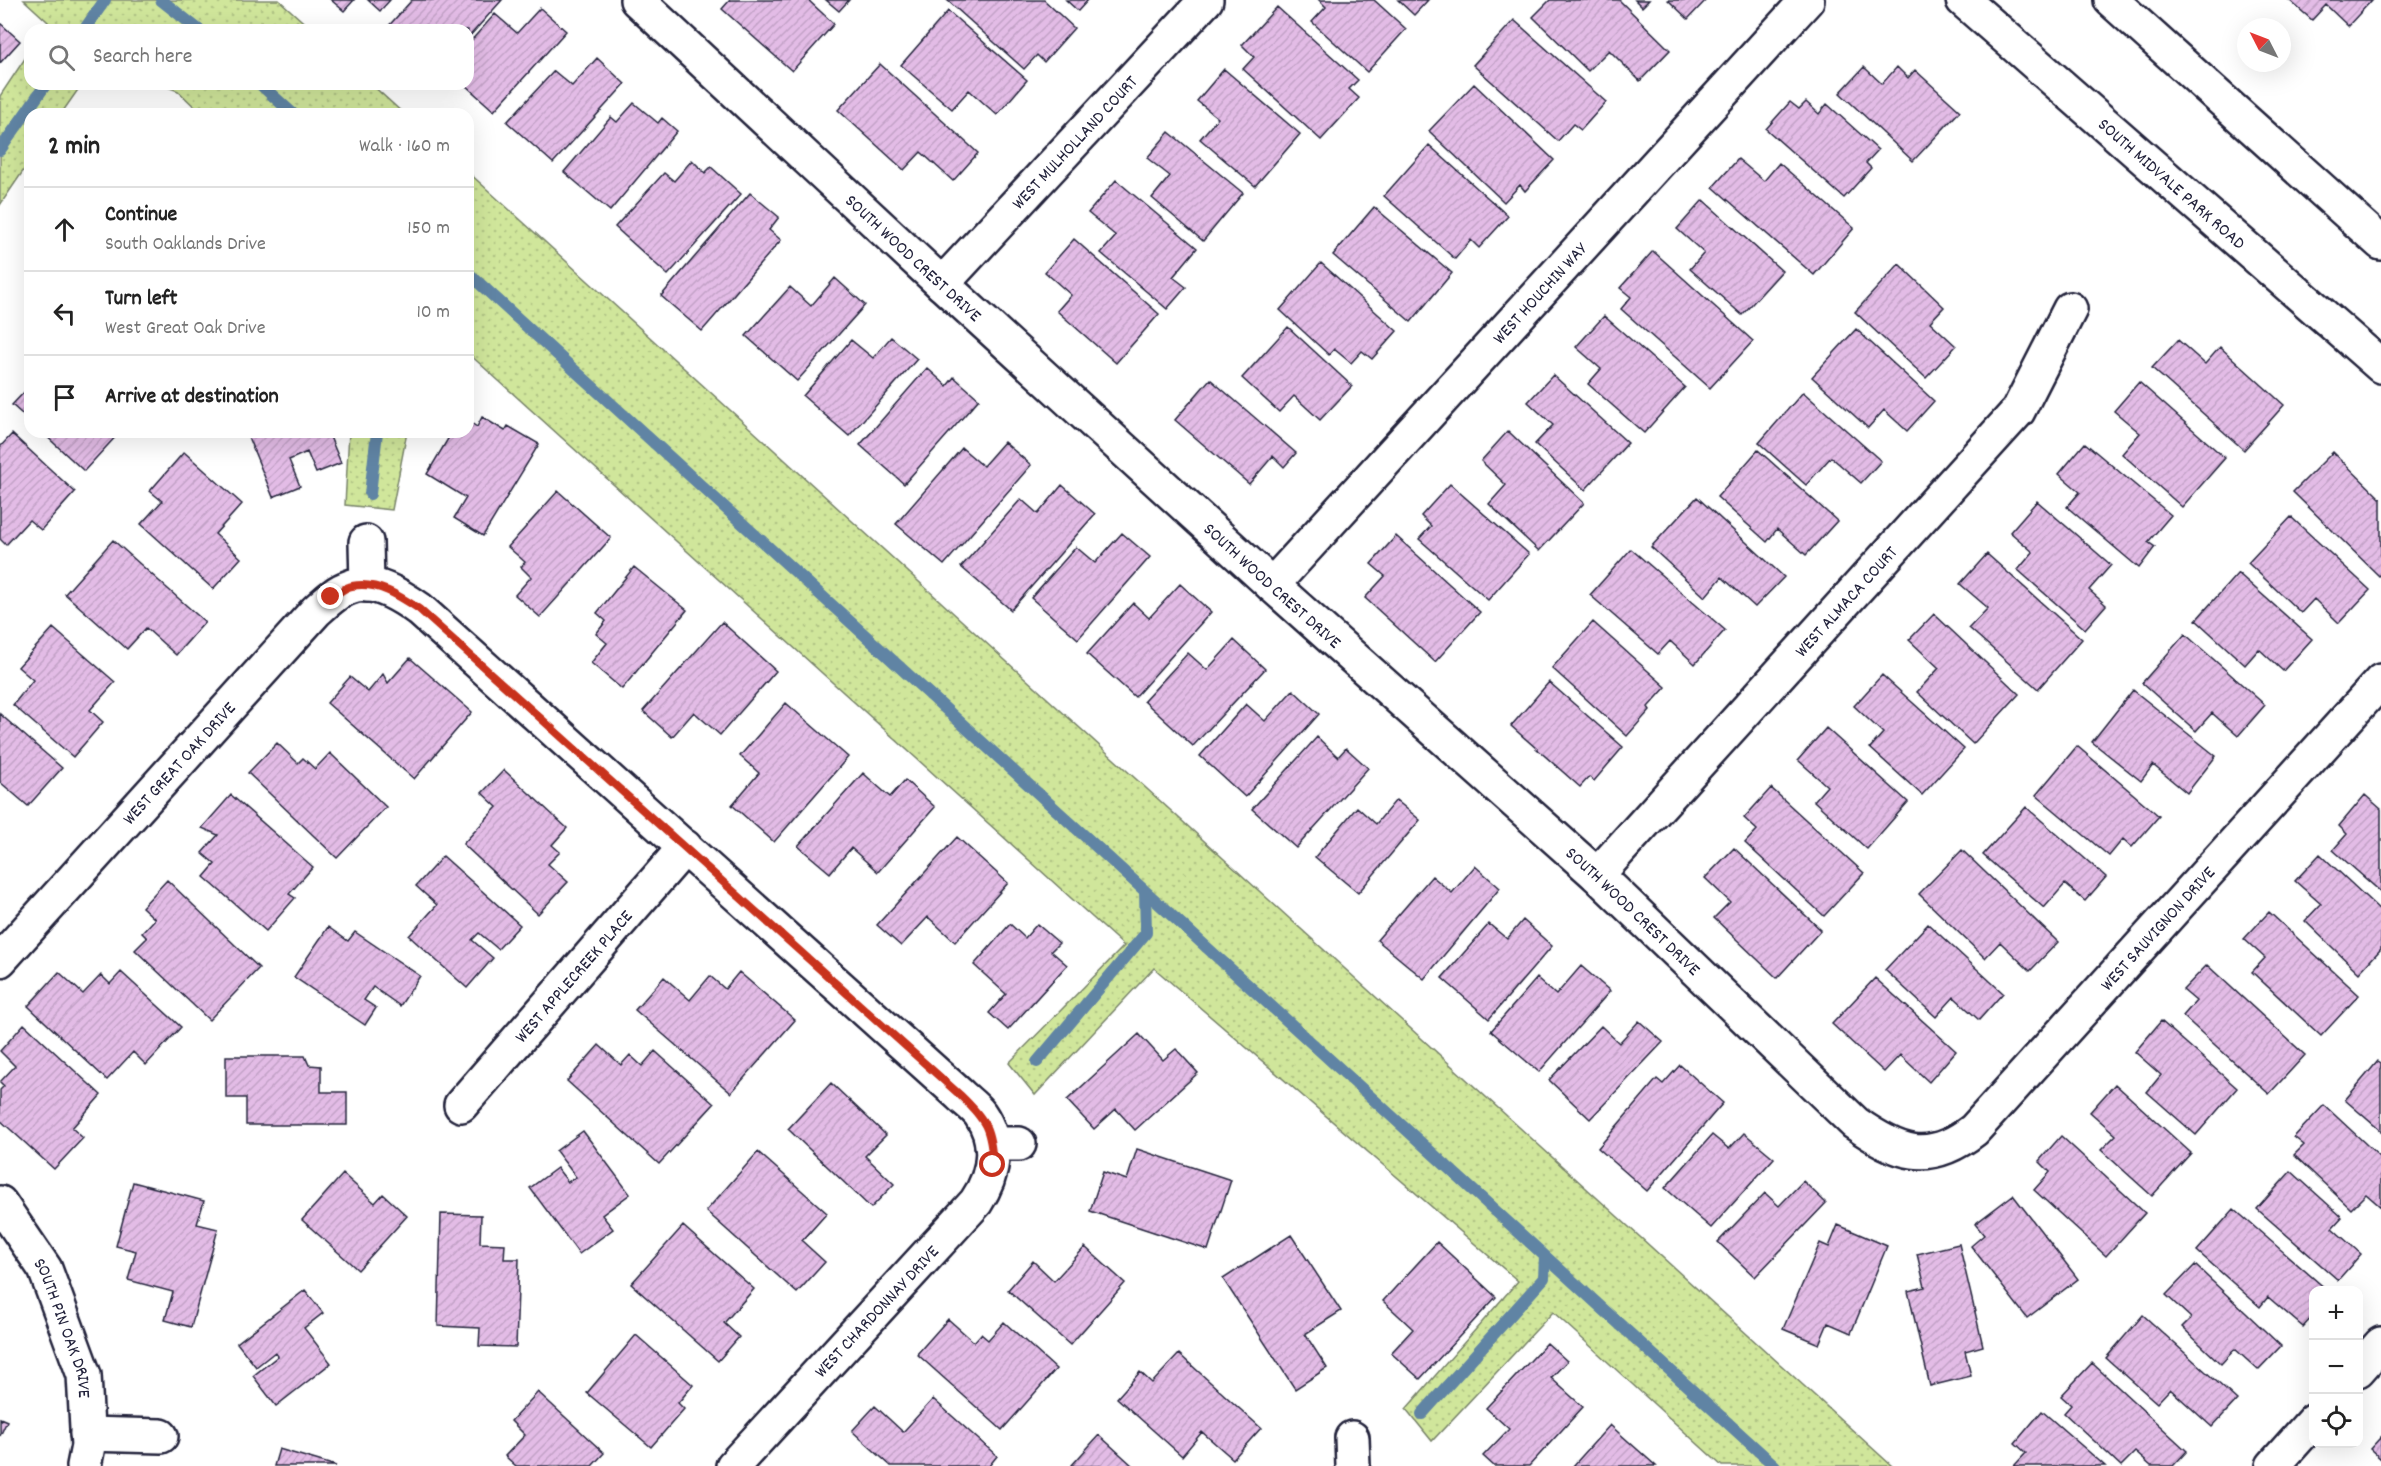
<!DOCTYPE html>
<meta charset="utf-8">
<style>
body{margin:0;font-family:Dekko,sans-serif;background:#f6f6f6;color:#222}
.controls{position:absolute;right:18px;bottom:18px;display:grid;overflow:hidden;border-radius:12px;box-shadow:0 6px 24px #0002}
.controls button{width:54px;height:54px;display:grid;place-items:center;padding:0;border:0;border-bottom:2px solid #e0e0e0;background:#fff;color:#222;font:30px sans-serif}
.compass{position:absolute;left:2237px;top:18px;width:54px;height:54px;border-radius:50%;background:#fff;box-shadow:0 6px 24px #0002;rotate:312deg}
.stop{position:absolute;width:18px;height:18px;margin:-14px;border:4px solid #c8321e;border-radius:50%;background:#fff}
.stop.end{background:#c8321e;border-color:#fff;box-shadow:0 2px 6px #0008}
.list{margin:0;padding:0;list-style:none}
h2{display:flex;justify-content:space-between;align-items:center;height:78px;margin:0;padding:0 24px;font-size:26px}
h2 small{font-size:20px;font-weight:400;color:#767676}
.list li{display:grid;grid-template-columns:39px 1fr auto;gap:18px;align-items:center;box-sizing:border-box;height:84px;padding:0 24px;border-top:2px solid #e0e0e0}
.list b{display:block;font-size:22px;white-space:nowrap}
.list p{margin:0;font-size:20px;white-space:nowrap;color:#767676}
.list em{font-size:20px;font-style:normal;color:#767676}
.icon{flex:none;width:33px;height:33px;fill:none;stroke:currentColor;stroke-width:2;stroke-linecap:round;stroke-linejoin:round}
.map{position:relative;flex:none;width:2381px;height:1466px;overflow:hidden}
.search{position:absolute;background:#fff;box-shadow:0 6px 24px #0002;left:24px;top:24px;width:450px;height:66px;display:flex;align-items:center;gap:15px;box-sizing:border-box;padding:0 21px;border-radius:18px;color:#767676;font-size:22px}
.panel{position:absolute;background:#fff;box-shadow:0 6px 24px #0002;left:24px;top:108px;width:450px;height:330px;border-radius:18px}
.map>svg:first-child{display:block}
.park{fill:url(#park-dots);stroke:#79846b;stroke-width:1.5}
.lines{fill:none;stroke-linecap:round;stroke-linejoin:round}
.stream{stroke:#6084a4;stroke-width:12}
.building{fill:url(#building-hatch);stroke:#22223b;stroke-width:1.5}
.street-casing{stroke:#22223b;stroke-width:38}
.secondary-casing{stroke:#22223b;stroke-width:38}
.street{stroke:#fff;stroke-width:33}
.secondary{stroke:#fff;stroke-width:33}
.route{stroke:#c8321e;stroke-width:8}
.labels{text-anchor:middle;stroke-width:5;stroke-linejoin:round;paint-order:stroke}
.street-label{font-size:18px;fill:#22223b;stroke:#fff}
</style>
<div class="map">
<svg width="2381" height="1466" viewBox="0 0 2381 1466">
<defs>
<pattern id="park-dots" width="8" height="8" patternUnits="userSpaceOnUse" patternTransform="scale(1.5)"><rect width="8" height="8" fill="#d0e69b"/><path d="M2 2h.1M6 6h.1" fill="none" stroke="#b2c586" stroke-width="1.8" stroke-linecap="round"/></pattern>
<pattern id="building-hatch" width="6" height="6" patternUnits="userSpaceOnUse" patternTransform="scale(1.5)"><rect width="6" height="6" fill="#e3bce6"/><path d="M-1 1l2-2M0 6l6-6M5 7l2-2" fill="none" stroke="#c2a1c6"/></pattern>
</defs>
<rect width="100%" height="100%" fill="#fff"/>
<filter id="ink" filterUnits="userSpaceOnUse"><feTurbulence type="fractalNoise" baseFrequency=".0167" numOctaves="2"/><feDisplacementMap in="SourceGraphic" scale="12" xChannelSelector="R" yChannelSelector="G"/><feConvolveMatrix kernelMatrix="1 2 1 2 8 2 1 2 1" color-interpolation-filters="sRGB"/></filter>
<g filter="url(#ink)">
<path class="park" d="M24 0H279L312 30H44L48 22Z
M30 51V84H82L61 114H30V161L0 205V96Z
M160 84H371L404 114H202L178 91Z
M468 172 1892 1466H1722L1553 1312 1432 1441 1406 1409 1518 1281 1154 968 1035 1095 1009 1063 1124 946 468 353Z
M349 432H407L392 510 345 505Z"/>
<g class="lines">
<path class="stream" d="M161 0 199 30
M84 30 105 0
M260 84 293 114
M0 150 46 84
M468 273 1775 1466
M370 494 377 432
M1037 1062 1146 933 1145 891
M1422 1414 1544 1278 1545 1256"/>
</g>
<path class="building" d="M331 0H354L344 11Z
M368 0H390L380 11Z
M412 0H502L468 38V30H385Z
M730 0H808L834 24 792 71 722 9Z
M826 0H849L839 11Z
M947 0H1044L1074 28 1044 62 1037 55 1024 69Z
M1066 0H1088L1078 11Z
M1319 0H1374L1406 29 1367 72 1312 22 1326 7Z
M1398 0H1428L1414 15Z
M1550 0H1619L1670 50 1640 81 1609 50 1588 71 1533 17Z
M1635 0H1649L1642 7Z
M1668 0H1706L1688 19Z
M2289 0H2372L2348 26 2326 5 2312 20Z
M1277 7 1358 80 1349 89 1359 98 1321 140 1243 69 1254 57 1242 45Z
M540 8 566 31 494 111 464 84H468V44L495 14 517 33Z
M948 11 1027 80 997 115 969 90 952 109 901 65Z
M1514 20 1606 102 1581 130 1573 124 1558 141 1473 65Z
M0 23 20 41 0 63Z
M597 58 625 84 553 163 507 122 554 71 572 86Z
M880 64 978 153 953 181 921 152 904 170 838 110Z
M1864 67 1882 84 1897 67 1908 78 1915 70 1960 111 1913 161 1840 93Z
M1224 69 1300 134 1255 186 1200 139 1218 118 1197 101Z
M1474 84 1554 160 1525 191 1520 185 1504 202 1429 131Z
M1790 102 1799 109 1806 102 1819 114 1827 104 1878 150 1866 163 1871 168 1844 198 1766 129Z
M634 103 658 123 662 118 677 131 610 211 564 172 611 117 617 122Z
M1169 132 1243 193 1203 241 1152 198 1170 176 1147 158Z
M1429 145 1508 216 1479 248 1471 240 1455 259 1384 196Z
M1738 159 1764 181 1779 163 1854 228 1814 275 1713 187Z
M692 160 705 173 711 167 741 194 668 275 615 227 664 173 674 181Z
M1116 180 1197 248 1173 277 1186 287 1167 309 1101 253 1116 236 1088 213Z
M750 193 779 217 769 230 781 240 702 331 661 296Z
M1703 200 1782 271 1742 315 1690 269 1704 253 1677 229Z
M1374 207 1452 273 1411 322 1333 255Z
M1074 239 1159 314 1116 363 1057 311 1071 295 1045 272Z
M1653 251 1753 341 1710 388 1621 309 1631 297 1620 288Z
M1321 263 1397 331 1372 359 1362 351 1351 363 1334 349 1329 355 1280 310Z
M1899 264 1944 307 1930 322 1956 346 1926 378 1855 312Z
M835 278 865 305 797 381 746 336 790 287 811 306Z
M1604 316 1685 387 1644 433 1588 384 1601 369 1576 347Z
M1288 327 1352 386 1320 420 1294 396 1279 412 1242 378Z
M1856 329 1934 401 1907 431 1884 410 1868 428 1812 377Z
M891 337 917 359 849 436 803 396 851 340 873 358Z
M2178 340 2205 364 2220 347 2284 405 2244 450 2152 368Z
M927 368 947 386 954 377 979 399 904 484 860 445Z
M1553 375 1628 443 1585 490 1535 444 1553 425 1528 402Z
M1210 379 1296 453 1284 467 1273 456 1249 484 1175 420Z
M2139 382 2225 458 2182 507 2122 454 2140 433 2114 411Z
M30 386V421L12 405Z
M1803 392 1881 461 1861 483 1831 457 1806 485 1759 443Z
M482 417 505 431 508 426 539 444 483 536 454 518 466 498 427 474 452 432H468V421L477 427Z
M1508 431 1584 503 1539 551 1489 504 1506 485 1481 461Z
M42 432H120L84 471Z
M246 432H328L341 463 316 473 307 452 289 460 300 486 273 497Z
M12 434 75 492 41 530 29 520 6 545 0 539V447Z
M1004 442 1031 465 944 565 896 524 962 448 983 466Z
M2085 443 2171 515 2148 542 2155 547 2139 568 2067 507 2080 492 2059 474Z
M1758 450 1837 521 1806 555 1777 529 1767 542 1717 497Z
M184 452 242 504 215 534 241 558 213 589 141 524 162 501 150 491Z
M2333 452 2381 499V574L2379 576 2293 492Z
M1450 484 1529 554 1488 600 1419 539 1431 526 1421 516Z
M1062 485 1095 514 1011 610 961 567 1021 499 1038 514Z
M558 491 611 538 540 617 515 595 531 577 521 567 525 562 508 547Z
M1697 497 1784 577 1755 607 1722 577 1705 597 1651 547Z
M2037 501 2111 565 2089 590 2106 605 2085 629 2018 570 2033 552 2010 532Z
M2291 517 2370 590 2339 623 2314 599 2301 613 2248 563Z
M1122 533 1150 557 1078 639 1031 598 1076 547 1095 563Z
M1396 536 1480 612 1435 662 1365 598 1385 576 1371 564Z
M113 540 205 622 176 655 146 628 127 649 65 594Z
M1631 549 1725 630 1695 664 1670 641 1658 654 1590 595Z
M1987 554 2082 639 2038 689 1969 628 1988 608 1960 584Z
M634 567 687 610 622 689 591 663 607 643 596 634 606 621 597 613Z
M2238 573 2312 639 2283 671 2259 649 2245 665 2196 620Z
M1180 584 1211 612 1135 697 1087 654 1133 603 1149 618Z
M1934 614 2019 694 1973 744 1917 692 1939 668 1909 640Z
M722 622 776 671 720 735 694 712 672 737 643 711Z
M1593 622 1666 687 1648 707 1650 710 1627 736 1552 668Z
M53 628 115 682 90 710 103 722 73 757 13 705 33 680 18 667Z
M2185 634 2265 705 2238 736 2212 713 2196 731 2142 683Z
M1234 640 1265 669 1193 746 1144 701 1188 653 1207 670Z
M410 658 472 712 414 779 327 703 350 677 368 692 383 674 388 683Z
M1882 675 1964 749 1922 795 1870 748 1883 733 1854 706Z
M1549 682 1623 747 1594 781 1589 777 1580 787 1511 726Z
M1293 690 1319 714 1245 797 1200 756 1246 704 1265 721Z
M2133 690 2216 756 2187 793 2153 765 2141 781 2092 742Z
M786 703 848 757 774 842 732 805 759 773 740 756Z
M0 714 62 768 28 806 0 782Z
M1826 728 1908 802 1867 849 1814 801 1827 786 1798 760Z
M1317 737 1338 757 1346 748 1368 768 1296 848 1252 809Z
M277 743 298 763 303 758 315 769 330 753 386 807 337 858 248 773Z
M2077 746 2159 816 2132 847 2123 839 2109 856 2036 795Z
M504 770 567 828 552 845 560 852 548 864 568 882 538 914 463 844 497 807 482 793Z
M863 773 890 797 905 780 935 807 878 872 851 848 830 873 798 846Z
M1771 788 1864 873 1824 916 1745 843 1757 830 1744 818Z
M231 795 313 867 289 894 295 898 266 931 204 877 215 864 202 853 218 835 202 828Z
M2365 795 2381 809V892L2333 850 2347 834 2339 826Z
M1396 800 1420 820 1358 893 1315 857 1357 807 1376 824Z
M2026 807 2106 877 2085 901 2065 884 2044 908 1983 855Z
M957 837 1008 883 955 942 928 917 901 946 877 925Z
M1734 848 1821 930 1777 978 1714 918 1730 902 1705 878Z
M1962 850 2058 942 2030 971 2000 942 1985 958 1919 894Z
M2320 854 2381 911V949L2359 973 2305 921 2321 904 2295 881Z
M443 856 520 925 498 949 479 933 472 940 493 958 467 988 409 936 437 905 416 886Z
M1475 866 1500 888 1424 979 1377 940 1432 876 1452 893Z
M167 880 259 968 209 1020 135 950 147 938 142 933 155 919 142 907Z
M2269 912 2359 995 2321 1036 2252 972 2265 958 2244 939Z
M1523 920 1552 946 1489 1019 1442 978 1489 924 1507 939Z
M1010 924 1025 938 1037 924 1059 943 1051 951 1067 965 1008 1030 989 1013 1006 994 974 965Z
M1928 924 2003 993 1979 1020 1954 997 1936 1017 1885 970Z
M328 927 348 941 355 932 420 976 400 1006 373 987 364 1000 376 1008 365 1025 294 977Z
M2207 965 2305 1055 2269 1094 2183 1016 2196 1001 2183 990Z
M1581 966 1610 991 1539 1072 1491 1031 1537 978 1556 995Z
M59 972 83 994 101 975 110 984 121 972 181 1027 146 1065 133 1052 107 1080 28 1006Z
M739 972 795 1020 731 1093 635 1010 664 977 690 1000 710 976 725 989Z
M1875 978 1956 1051 1929 1082 1900 1055 1884 1072 1832 1024Z
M1639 1021 1663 1042 1590 1119 1549 1080 1601 1026 1619 1043Z
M2161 1021 2237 1088 2196 1135 2147 1092 2161 1075 2135 1052Z
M24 1024 101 1095 72 1128 83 1138 54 1169 0 1120V1090L4 1086 0 1082 15 1066 0 1051Z
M1139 1034 1163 1060 1176 1049 1198 1073 1135 1130 1116 1109 1094 1129 1067 1100Z
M599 1045 621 1065 630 1055 642 1066 655 1051 714 1104 659 1164 567 1081Z
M226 1056H305L309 1065 321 1066V1092H347V1125H246V1098H226Z
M2378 1061 2381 1063V1131L2345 1100Z
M1680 1065 1723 1103 1647 1191 1598 1148 1657 1079 1663 1084Z
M831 1083 886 1135 865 1156 894 1184 871 1208 788 1129Z
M2115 1084 2191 1153 2152 1196 2101 1150 2116 1135 2090 1112Z
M2324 1105 2381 1158V1207L2366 1194 2351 1209 2294 1155 2304 1145 2294 1137Z
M583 1131 630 1194 602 1215 613 1229 579 1254 530 1188 557 1168 568 1182 576 1177 556 1151Z
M1744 1133 1774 1158 1711 1228 1665 1188 1712 1135 1729 1149Z
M2061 1136 2145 1213 2106 1256 2034 1190 2050 1172 2039 1161Z
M1137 1149 1231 1180 1208 1250 1090 1211 1103 1172 1127 1180Z
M758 1152 827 1213 802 1241 825 1262 797 1293 706 1211Z
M2291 1171 2342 1217 2332 1228 2361 1254 2338 1280 2257 1209Z
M343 1174 375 1203 383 1194 407 1216 358 1270 302 1220Z
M1803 1181 1826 1203 1755 1277 1718 1242 1765 1193 1779 1206Z
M133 1182 204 1201 197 1224 218 1229 191 1327 165 1320 173 1292 128 1280 136 1251 116 1246Z
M2013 1195 2078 1279 2027 1318 1971 1246 1984 1235 1975 1224Z
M2234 1209 2327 1290H2314V1315L2303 1327 2268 1297 2260 1307 2197 1251Z
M441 1214 481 1215 480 1243 505 1244 504 1259H519L516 1347 479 1346 480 1328 438 1326Z
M1838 1225 1887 1246 1851 1333 1828 1323 1819 1344 1783 1329 1820 1243 1829 1247Z
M683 1226 754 1289 724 1323 739 1337 718 1361 631 1284Z
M1291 1235 1341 1311 1305 1334 1327 1368 1295 1389 1223 1279Z
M1437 1242 1496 1297 1420 1379 1391 1353 1413 1329 1383 1301Z
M1959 1244 1983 1346 1965 1351 1971 1376 1930 1386 1908 1291 1925 1287 1917 1254Z
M1085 1247 1125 1283 1070 1345 1008 1290 1033 1261 1054 1281Z
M2195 1265 2281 1346 2258 1370 2235 1349 2221 1364 2182 1327 2191 1318 2166 1295Z
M305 1290 323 1313 304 1328 331 1363 276 1406 253 1376 278 1356 275 1352 256 1367 237 1343Z
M2143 1315 2237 1400 2212 1427 2170 1389 2157 1403 2106 1358Z
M948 1319 974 1342 981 1334 988 1340 1004 1322 1056 1369 1002 1430 917 1354Z
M636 1335 693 1385 678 1403 684 1409 651 1447 587 1393Z
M1547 1343 1567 1361 1551 1378 1583 1407 1529 1466H1494L1483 1456 1509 1429 1486 1408Z
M1179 1354 1261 1428 1233 1459 1202 1432 1182 1456 1117 1398 1140 1372 1152 1383Z
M2092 1363 2187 1451 2173 1466H2151L2135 1452 2121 1466 2064 1413 2071 1405 2061 1396Z
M538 1392 604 1453 592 1466H516L505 1456 525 1435 511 1421Z
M933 1399 997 1456 989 1466H891L852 1431 875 1406 903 1432Z
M2042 1411 2105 1466H2014L2026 1453 2015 1443Z
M0 1418 7 1421 0 1436Z
M1610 1425 1656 1466H1573Z
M1099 1435 1133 1466H1073L1072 1465Z
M2381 1437V1459L2370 1449Z
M279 1449 336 1466H274Z"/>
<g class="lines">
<g class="street-casing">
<g id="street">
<path id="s1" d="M637 0 942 284 1272 585 1597 875 1855 1123C1898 1153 1928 1166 1974 1130L2381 681"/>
<path id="s2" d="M942 284 1206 0"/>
<path d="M366 542 367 585"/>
<path id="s3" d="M1272 585 1807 0"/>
<path id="s4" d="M1597 875 2018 411 2070 309"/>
<path id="s5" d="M0 960 316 611C326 602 337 591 350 587 373 578 401 596 419 609L960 1095C966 1101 975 1107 980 1114 1000 1143 994 1175 976 1202L733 1466"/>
<path id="s6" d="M461 1105 685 847"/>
<path d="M992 1144H1019"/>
<path id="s7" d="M0 1203 45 1269 84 1375 88 1446 84 1466"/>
<path d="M2358 1370 2381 1344"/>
<path d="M87 1434 161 1436"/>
<path d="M1352 1438 1353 1466"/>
<path d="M2273 1466 2314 1420"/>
</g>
</g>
<g class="secondary-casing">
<g id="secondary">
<path id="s8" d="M1963 0 2381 366"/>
<path d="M2111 0 2381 243"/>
</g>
</g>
<use href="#street" class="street"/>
<use href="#secondary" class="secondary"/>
</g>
</g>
<g class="lines" filter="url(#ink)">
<path class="route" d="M331 597C338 594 345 587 352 586 377 581 400 596 419 609L960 1095C986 1120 991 1129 993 1165"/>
</g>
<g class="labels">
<g class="street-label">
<text dy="6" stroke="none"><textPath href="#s2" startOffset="194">WEST MULHOLLAND COURT</textPath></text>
<text dy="6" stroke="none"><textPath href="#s8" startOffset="278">SOUTH MIDVALE PARK ROAD</textPath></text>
<text dy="6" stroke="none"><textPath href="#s1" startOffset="378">SOUTH WOOD CREST DRIVE</textPath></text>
<text dy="6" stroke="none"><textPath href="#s3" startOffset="396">WEST HOUCHIN WAY</textPath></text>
<text dy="6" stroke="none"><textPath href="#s1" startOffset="864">SOUTH WOOD CREST DRIVE</textPath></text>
<text dy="6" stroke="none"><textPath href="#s4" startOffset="370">WEST ALMACA COURT</textPath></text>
<text dy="6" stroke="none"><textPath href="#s5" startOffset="266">WEST GREAT OAK DRIVE</textPath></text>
<text dy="6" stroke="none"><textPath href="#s1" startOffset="1350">SOUTH WOOD CREST DRIVE</textPath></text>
<text dy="6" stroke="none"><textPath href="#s1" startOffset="2061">WEST SAUVIGNON DRIVE</textPath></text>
<text dy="6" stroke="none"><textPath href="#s6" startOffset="171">WEST APPLECREEK PLACE</textPath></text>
<text transform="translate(876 1311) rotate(-47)" y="6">WEST CHARDONNAY DRIVE</text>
<text dy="6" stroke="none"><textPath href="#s7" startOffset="142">SOUTH PIN OAK DRIVE</textPath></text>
</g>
</g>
</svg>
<div class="controls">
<button>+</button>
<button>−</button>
<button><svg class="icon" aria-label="locate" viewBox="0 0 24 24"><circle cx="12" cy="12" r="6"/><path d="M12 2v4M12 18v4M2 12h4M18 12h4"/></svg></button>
</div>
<svg class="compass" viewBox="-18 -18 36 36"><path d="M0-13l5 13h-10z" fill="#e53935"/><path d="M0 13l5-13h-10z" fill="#767676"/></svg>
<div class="stop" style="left:993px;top:1165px"></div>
<div class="stop end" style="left:331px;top:597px"></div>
<div class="search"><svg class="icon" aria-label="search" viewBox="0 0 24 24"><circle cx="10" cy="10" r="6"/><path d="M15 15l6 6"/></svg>Search here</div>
<section class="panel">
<h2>2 min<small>Walk · 160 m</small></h2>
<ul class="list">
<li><svg class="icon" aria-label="ahead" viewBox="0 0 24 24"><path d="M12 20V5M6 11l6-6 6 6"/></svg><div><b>Continue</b><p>South Oaklands Drive</p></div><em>150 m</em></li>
<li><svg class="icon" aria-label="left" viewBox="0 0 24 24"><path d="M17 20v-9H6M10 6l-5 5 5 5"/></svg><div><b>Turn left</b><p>West Great Oak Drive</p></div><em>10 m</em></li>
<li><svg class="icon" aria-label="arrive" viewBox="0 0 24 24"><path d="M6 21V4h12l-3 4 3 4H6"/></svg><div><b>Arrive at destination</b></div></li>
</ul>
</section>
</div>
